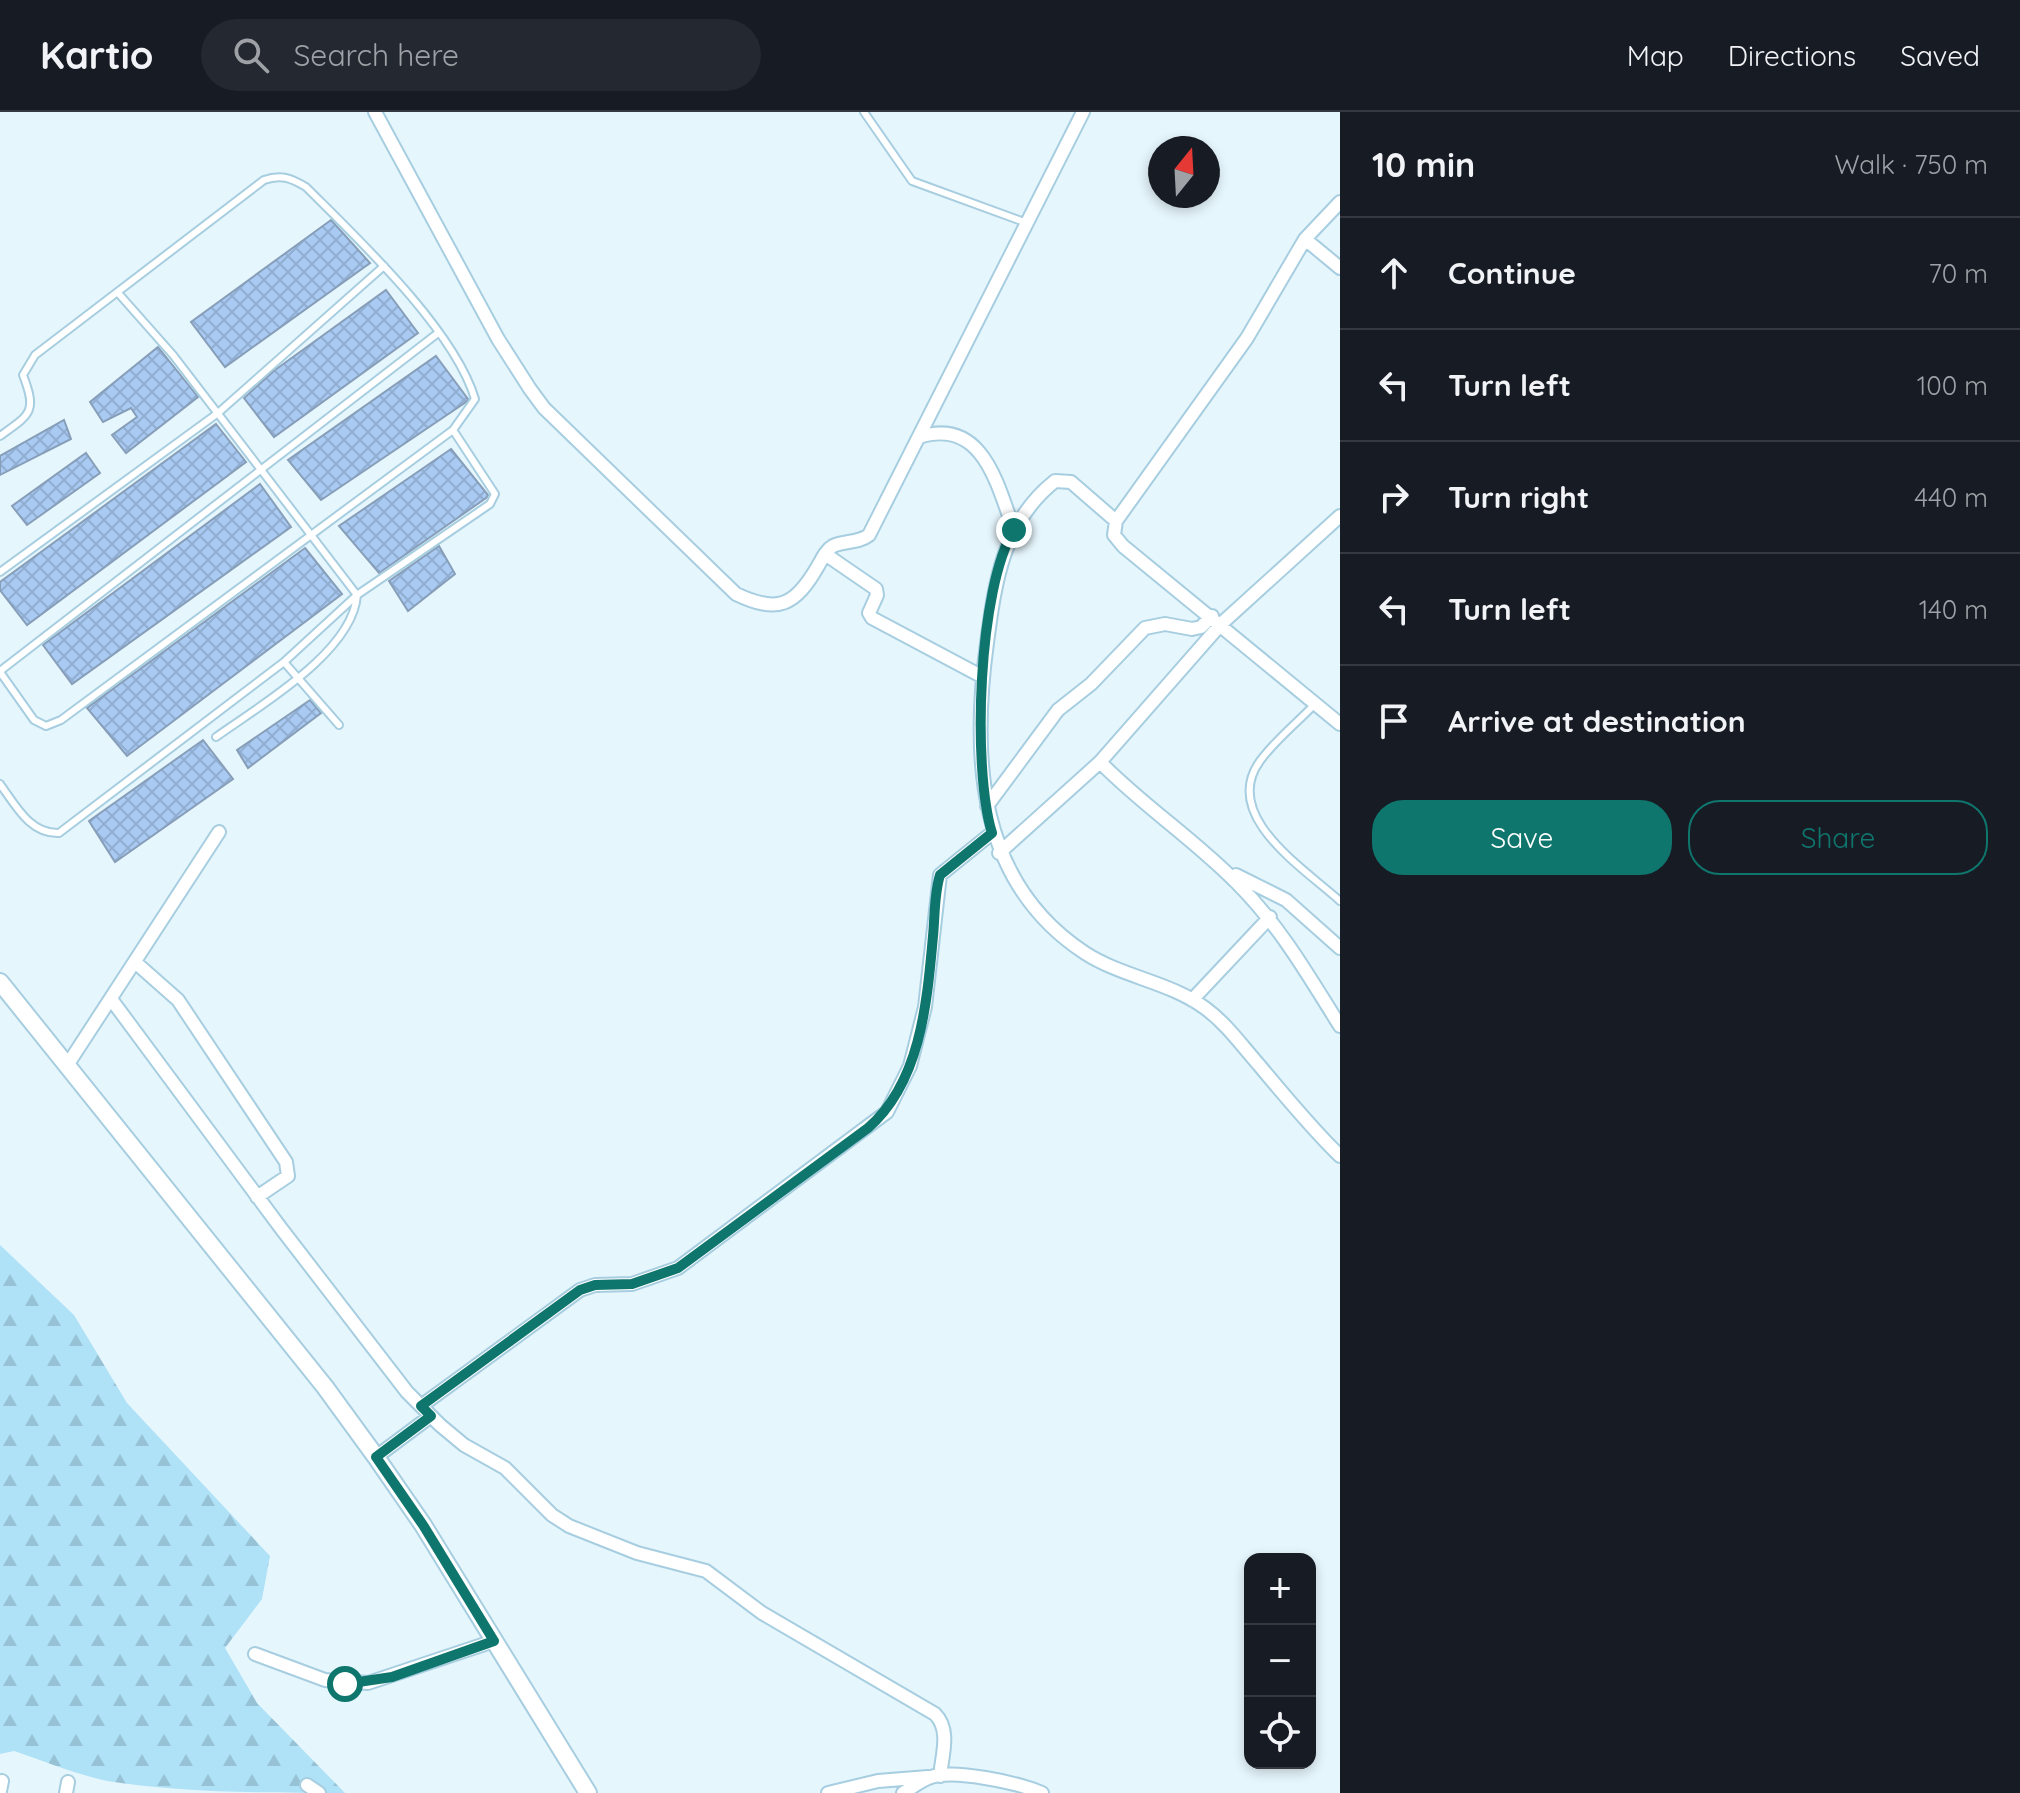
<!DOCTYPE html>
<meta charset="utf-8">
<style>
body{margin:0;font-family:Quicksand,sans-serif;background:#242831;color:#f1f3f6}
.controls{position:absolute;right:24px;bottom:24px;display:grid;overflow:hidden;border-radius:16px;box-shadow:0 4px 12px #0003}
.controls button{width:72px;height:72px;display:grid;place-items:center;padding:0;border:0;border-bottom:2px solid #363941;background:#171b24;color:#f1f3f6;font:40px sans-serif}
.compass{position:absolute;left:1148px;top:24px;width:72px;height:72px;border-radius:50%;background:#171b24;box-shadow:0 4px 12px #0003;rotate:18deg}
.stop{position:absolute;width:24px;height:24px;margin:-18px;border:6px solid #0f766e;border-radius:50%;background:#fff}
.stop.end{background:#0f766e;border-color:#fff;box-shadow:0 2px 8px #0008}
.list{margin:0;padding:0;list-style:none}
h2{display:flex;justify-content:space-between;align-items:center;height:104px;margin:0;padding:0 32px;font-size:34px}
h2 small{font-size:26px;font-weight:400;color:#9ea1a6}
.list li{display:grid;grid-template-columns:52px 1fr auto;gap:24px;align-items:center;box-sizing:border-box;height:112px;padding:0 32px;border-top:2px solid #363941}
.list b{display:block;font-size:30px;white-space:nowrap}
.list em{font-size:26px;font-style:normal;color:#9ea1a6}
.actions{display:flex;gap:16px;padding:24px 32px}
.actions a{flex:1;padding:18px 0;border:2px solid #0f766e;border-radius:32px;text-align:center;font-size:28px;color:#0f766e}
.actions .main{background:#0f766e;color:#fff}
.icon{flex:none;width:44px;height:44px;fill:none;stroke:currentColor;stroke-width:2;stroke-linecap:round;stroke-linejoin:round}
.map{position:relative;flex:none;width:1340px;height:1681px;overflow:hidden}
header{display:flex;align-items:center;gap:48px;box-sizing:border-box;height:112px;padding:0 40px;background:#171b24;border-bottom:2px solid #363941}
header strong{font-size:38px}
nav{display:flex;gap:44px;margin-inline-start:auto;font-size:28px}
.search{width:560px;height:72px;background:#242831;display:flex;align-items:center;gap:20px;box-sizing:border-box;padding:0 28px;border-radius:44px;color:#9ea1a6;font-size:30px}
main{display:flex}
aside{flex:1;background:#171b24}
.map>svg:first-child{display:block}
.forest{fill:url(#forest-firs)}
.building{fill:url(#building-cross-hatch);stroke:#879eb9;stroke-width:2}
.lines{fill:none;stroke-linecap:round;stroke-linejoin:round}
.service-casing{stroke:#a7cee0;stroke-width:10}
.minor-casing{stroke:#a7cee0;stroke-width:16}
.secondary-casing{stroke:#a7cee0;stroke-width:20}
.service{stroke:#fff;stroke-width:6}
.minor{stroke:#fff;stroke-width:12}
.secondary{stroke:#fff;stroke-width:16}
.route{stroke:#0f766e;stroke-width:10}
</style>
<header>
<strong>Kartio</strong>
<div class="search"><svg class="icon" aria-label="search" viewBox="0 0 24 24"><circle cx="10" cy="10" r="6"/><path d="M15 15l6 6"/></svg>Search here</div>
<nav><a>Map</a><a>Directions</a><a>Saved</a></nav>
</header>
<main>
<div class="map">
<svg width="1340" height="1681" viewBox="0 0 1340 1681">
<defs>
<pattern id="forest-firs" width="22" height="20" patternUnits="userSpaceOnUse" patternTransform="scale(2)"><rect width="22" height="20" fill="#afe1f7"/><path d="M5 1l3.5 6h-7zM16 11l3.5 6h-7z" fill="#97c2d5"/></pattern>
<pattern id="building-cross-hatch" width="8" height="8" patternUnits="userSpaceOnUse" patternTransform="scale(2)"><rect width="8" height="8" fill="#a9caf3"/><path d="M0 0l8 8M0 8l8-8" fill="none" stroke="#91aed1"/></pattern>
</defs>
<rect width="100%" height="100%" fill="#e6f6fd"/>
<path class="forest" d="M0 1133 74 1203 127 1291 270 1444 262 1487 225 1536 257 1591 345 1681C270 1681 181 1681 107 1669 75 1662 44 1649 14 1639L0 1642Z"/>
<path class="building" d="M331 108 370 151 225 255 191 210Z
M386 178 418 221 274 325 244 286 275 258Z
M158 235 198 285 126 341 112 323 137 305 131 296 103 310 90 290Z
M436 244 468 287 466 290 321 388 288 348Z
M64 308 71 327 0 363V344Z
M216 312 246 350 27 513 0 478V470Z
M451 337 488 383 486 386 379 461 339 414Z
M86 341 100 361 27 413 12 394Z
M260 372 291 415 72 572 43 533Z
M439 434 455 462 408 499 389 469Z
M305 436 342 482 127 644 87 596Z
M310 588 321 601 248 656 237 638Z
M203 628 233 667 115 750 89 709Z"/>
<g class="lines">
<g class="service-casing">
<path id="service" d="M864 0 912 69 1027 111
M119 182 173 243 357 483C353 540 259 594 216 625
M0 324C31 302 37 300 23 263L35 243 264 68C281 62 291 66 306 75 358 127 454 217 475 287L453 318 495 382 490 392 357 483 284 550 59 721C30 722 16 694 0 672
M0 460 218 301 384 154
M284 550 339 613
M0 559 438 221
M0 560 34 608 46 614 61 608 453 318
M1316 591C1298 610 1275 628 1260 649 1220 704 1305 757 1340 789"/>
</g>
<g class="minor-casing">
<path id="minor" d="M375 0 498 227 530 277 544 296 736 482C778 502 795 494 818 454 822 447 826 438 833 434 845 428 857 432 869 423L1083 0
M1340 90 1305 127 1247 226 1116 409 1114 423 1123 434 1340 612
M1305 127 1340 156
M919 325C983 305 997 372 1014 418
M1116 409 1071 370 1055 369C1003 410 995 470 987 531 971 647 978 771 1085 841 1122 865 1170 870 1205 896 1227 912 1242 934 1259 953 1285 984 1311 1016 1340 1044
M825 442 876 477 877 483 869 501 872 506 983 565
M1100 650C1143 694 1194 727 1237 771 1280 814 1308 863 1340 914
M987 694 1058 598 1091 572 1145 516 1165 512 1192 517 1201 515 1212 504
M999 741 1100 650 1221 512 1340 404
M1236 763 1286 788 1340 836
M135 850 178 888 286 1050 288 1064 257 1085
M111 887 280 1115 407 1280 440 1313 464 1333 505 1356 552 1403 569 1414 637 1441 706 1459 762 1501 935 1602C951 1618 942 1643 940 1664
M1192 888 1270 805
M66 955 219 720
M421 1294 580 1178 595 1173 632 1172 678 1156 887 1000 910 954 925 895 940 763 992 721
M376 1345 431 1304
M255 1542 325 1568 368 1571 494 1529
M307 1673 319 1681
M0 1679 2 1669
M66 1681 68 1670
M828 1681 878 1669 928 1665
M903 1681C912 1676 921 1668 931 1665 955 1657 1019 1671 1042 1681"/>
</g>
<g class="secondary-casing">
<path id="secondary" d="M0 870 325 1275 376 1345 423 1413 588 1681"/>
</g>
<use href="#service" class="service"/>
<use href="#minor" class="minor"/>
<use href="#secondary" class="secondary"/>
</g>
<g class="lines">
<path class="route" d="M345 1572 392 1565 494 1529 423 1413 376 1345 431 1304 421 1294 580 1178 595 1173 632 1172 678 1156 868 1016C921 970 927 890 933 824 935 804 934 782 940 763L992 721C972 655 978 476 1014 418"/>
</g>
</svg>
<div class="controls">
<button>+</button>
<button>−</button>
<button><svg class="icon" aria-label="locate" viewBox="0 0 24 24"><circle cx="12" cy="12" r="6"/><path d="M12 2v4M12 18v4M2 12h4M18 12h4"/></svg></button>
</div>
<svg class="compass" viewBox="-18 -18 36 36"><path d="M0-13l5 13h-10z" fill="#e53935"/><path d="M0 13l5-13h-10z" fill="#9ea1a6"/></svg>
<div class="stop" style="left:345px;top:1572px"></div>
<div class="stop end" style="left:1014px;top:418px"></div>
</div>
<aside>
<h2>10 min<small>Walk · 750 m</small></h2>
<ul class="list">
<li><svg class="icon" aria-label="ahead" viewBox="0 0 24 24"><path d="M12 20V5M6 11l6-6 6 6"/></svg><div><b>Continue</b></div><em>70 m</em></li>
<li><svg class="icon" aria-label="left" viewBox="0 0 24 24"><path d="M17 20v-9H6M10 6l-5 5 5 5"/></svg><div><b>Turn left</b></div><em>100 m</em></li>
<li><svg class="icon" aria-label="right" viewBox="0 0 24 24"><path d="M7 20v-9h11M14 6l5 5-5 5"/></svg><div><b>Turn right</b></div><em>440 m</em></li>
<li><svg class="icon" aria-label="left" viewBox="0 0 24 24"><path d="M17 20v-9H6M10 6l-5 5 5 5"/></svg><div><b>Turn left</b></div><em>140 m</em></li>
<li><svg class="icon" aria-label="arrive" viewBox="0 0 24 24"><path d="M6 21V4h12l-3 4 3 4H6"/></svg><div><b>Arrive at destination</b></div></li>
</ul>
<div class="actions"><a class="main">Save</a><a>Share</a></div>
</aside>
</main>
